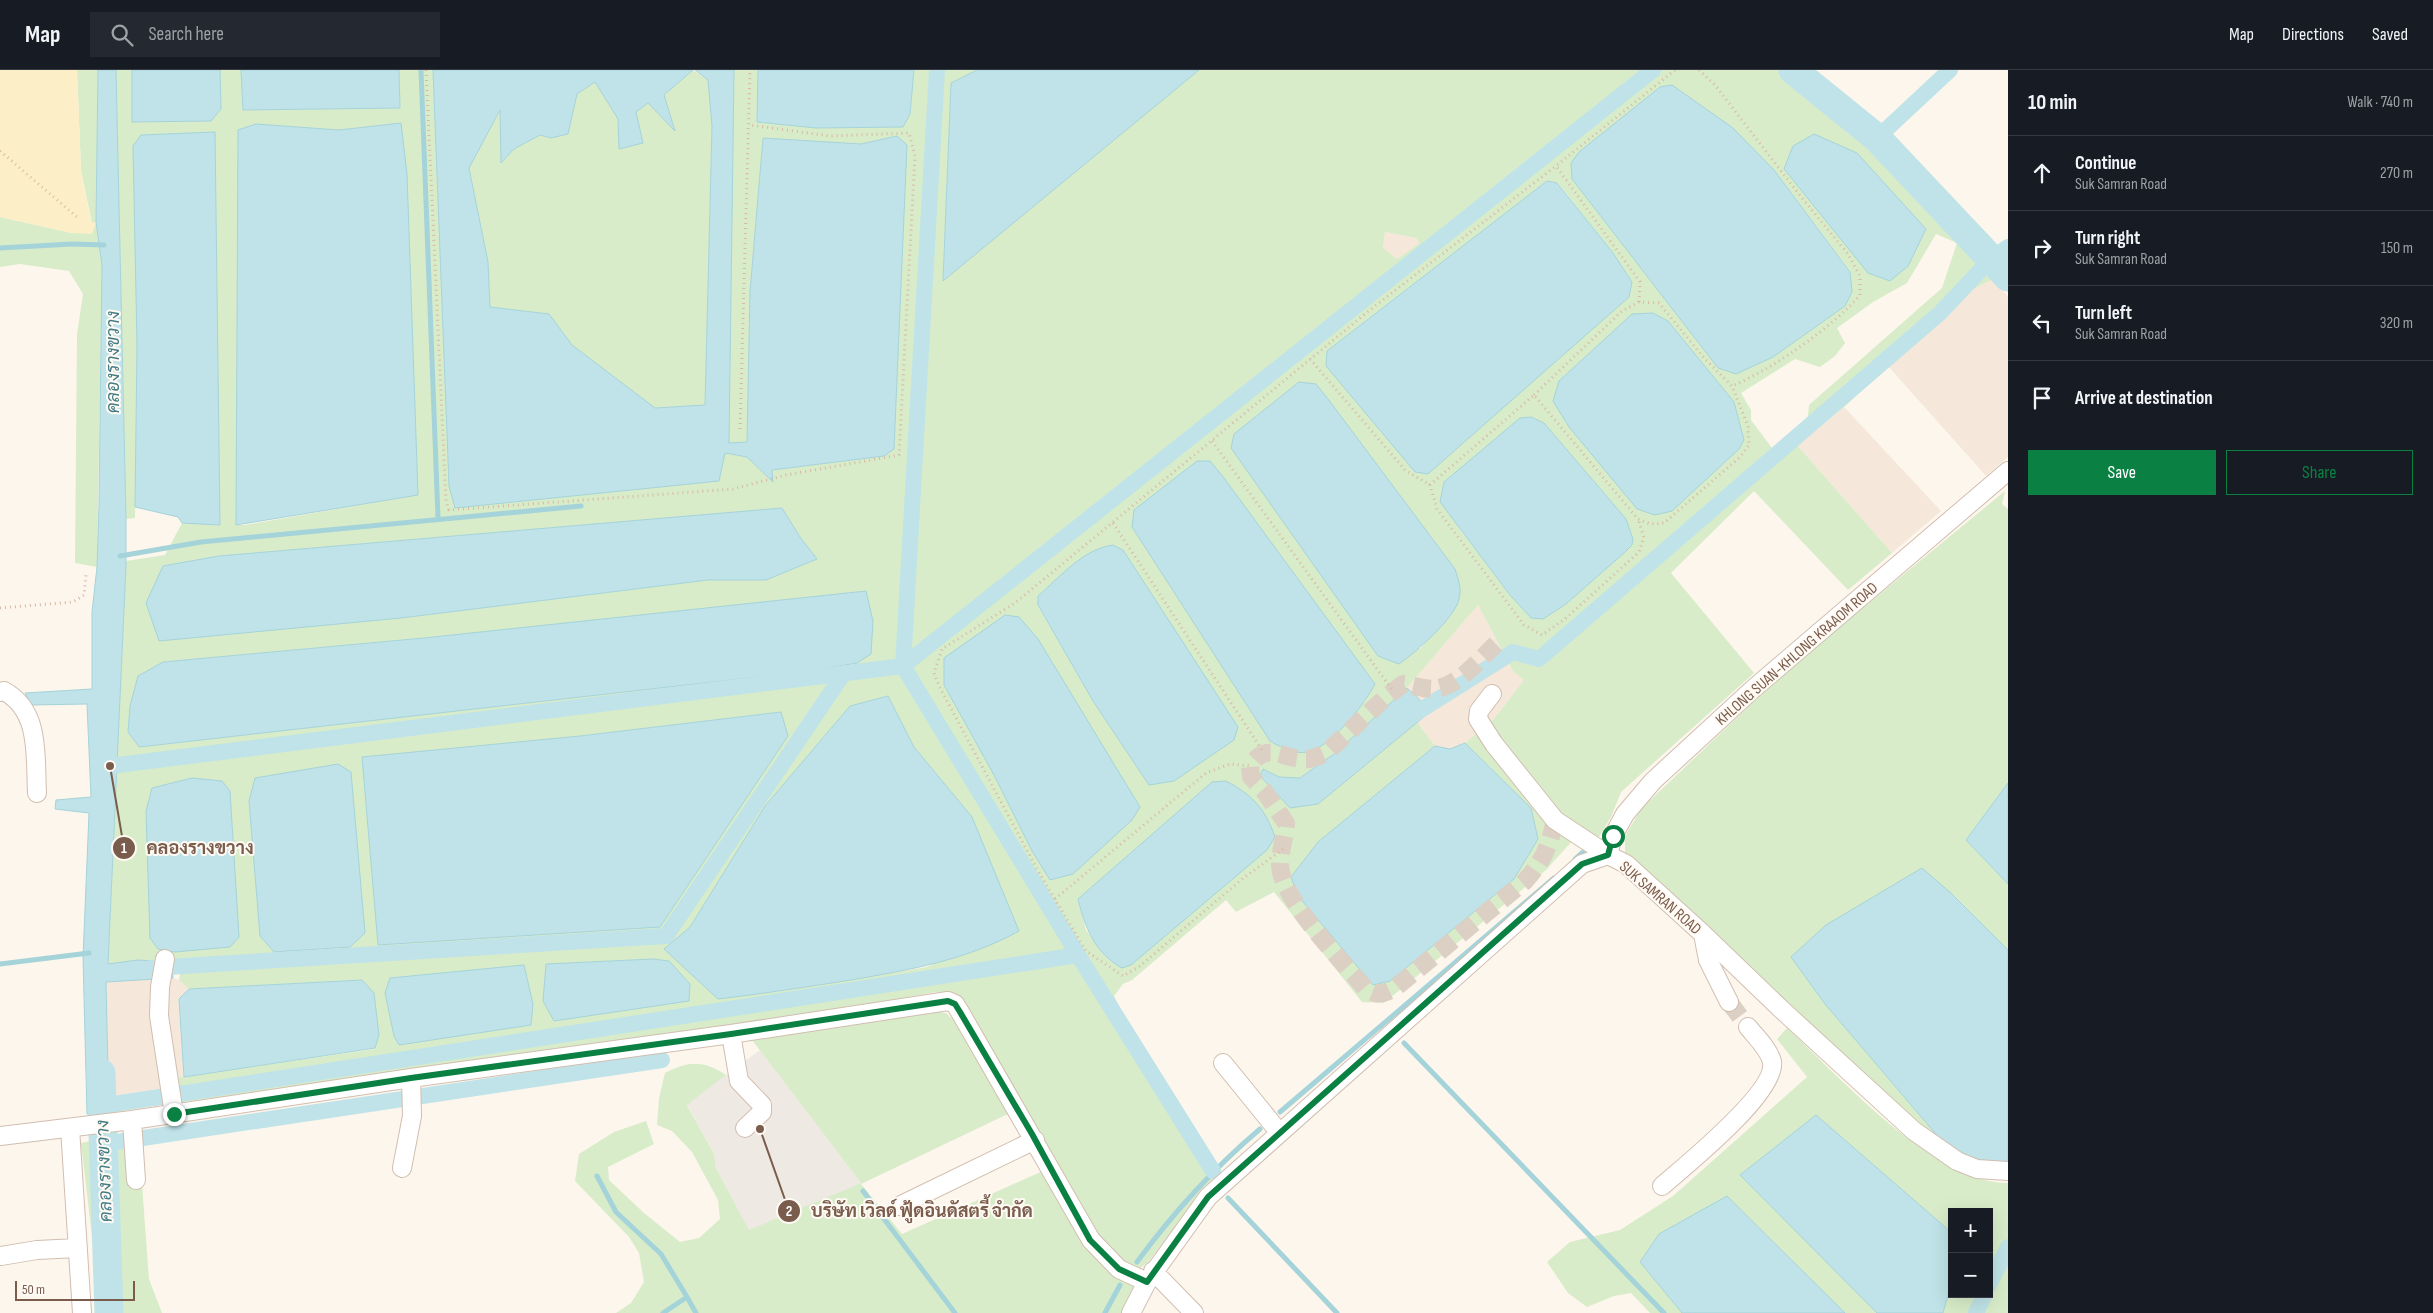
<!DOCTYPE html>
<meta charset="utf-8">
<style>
body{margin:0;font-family:"Sofia Sans Condensed",Sarabun,sans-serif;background:#242831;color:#f1f3f6}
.controls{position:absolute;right:15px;bottom:15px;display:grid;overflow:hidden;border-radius:0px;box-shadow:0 5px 20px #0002}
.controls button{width:45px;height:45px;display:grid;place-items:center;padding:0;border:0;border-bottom:1px solid #363941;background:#171b24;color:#f1f3f6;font:25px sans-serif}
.scale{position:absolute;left:15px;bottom:12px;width:120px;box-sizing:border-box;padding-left:5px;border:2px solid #7a5c4d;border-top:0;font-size:14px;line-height:18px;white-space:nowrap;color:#7a5c4d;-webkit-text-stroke:4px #fffaf3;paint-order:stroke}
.stop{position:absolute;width:15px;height:15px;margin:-11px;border:4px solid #0b8043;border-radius:50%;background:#fff}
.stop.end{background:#0b8043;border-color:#fff;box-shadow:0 1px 5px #0008}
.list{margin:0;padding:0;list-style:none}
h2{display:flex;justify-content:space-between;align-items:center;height:65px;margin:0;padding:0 20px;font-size:21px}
h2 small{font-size:16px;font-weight:400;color:#9ea1a6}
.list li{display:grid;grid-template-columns:32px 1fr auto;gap:15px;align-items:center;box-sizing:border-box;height:75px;padding:0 20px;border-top:1px solid #363941}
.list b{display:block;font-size:19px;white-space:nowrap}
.list p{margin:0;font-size:16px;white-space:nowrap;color:#9ea1a6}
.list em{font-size:16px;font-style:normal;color:#9ea1a6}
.actions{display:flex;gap:10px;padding:15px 20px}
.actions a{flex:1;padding:11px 0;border:1px solid #0b8043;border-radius:0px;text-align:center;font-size:18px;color:#0b8043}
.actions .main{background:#0b8043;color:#fff}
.icon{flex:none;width:28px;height:28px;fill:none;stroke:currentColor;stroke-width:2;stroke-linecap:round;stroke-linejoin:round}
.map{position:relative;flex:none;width:2008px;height:1243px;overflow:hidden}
header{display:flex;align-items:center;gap:30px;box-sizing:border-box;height:70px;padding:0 25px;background:#171b24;border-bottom:1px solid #363941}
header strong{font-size:24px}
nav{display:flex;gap:28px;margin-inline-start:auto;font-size:18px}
.search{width:350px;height:45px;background:#242831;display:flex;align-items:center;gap:12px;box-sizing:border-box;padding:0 18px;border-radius:0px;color:#9ea1a6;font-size:19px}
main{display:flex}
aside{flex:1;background:#171b24}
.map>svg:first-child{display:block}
.residential{fill:#f5e8da}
.industrial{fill:#efe9e4}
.green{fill:#d8ecc9;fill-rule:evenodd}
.sand{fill:#fcefc7}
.water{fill:#bfe3e8;stroke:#a5d3da}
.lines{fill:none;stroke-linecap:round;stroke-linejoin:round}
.stream{stroke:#a5d3da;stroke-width:5}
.canal{stroke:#bfe3e8;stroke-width:16}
.river{stroke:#bfe3e8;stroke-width:29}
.minor-tunnel{stroke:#dcd0c4;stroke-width:18;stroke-dasharray:18 9;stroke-linecap:butt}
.minor-casing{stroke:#d1beb0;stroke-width:20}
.path{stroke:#d9b8a5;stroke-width:3;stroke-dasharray:1 4;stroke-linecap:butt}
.minor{stroke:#fff;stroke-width:18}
.route{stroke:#0b8043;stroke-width:6}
.labels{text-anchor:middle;stroke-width:4;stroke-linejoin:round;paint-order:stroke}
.street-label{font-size:16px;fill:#7a5c4d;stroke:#fffaf3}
.water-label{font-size:18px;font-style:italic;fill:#437c86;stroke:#fffaf3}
.leader{fill:none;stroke:#7a5c4d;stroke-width:2}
.callout-dot{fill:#7a5c4d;stroke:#fffaf3;stroke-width:2}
.mark-label{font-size:15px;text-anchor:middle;font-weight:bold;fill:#fff}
.callout-label{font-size:18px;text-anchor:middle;font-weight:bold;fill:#7a5c4d;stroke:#fffaf3;stroke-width:4;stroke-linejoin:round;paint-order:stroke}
</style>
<header>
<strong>Map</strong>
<div class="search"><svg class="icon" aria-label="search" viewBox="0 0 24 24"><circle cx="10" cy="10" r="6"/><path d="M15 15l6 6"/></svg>Search here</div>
<nav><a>Map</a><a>Directions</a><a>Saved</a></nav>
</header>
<main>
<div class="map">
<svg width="2008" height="1243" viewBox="0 0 2008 1243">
<rect width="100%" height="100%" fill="#fdf6ec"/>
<path class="residential" d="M1385 162 1416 168 1421 173 1396 190 1383 178Z
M1993 209 2008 227V387L1986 406 1888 296 1974 219Z
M1844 337 1941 441 1892 483 1797 375Z
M1478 535 1513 601 1525 610 1494 649 1465 673 1450 679 1435 676 1417 652 1425 646 1407 618Z
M173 908 179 910 189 919 179 929 184 1007 161 1010 160 1020 109 1028 106 911Z"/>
<path class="industrial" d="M760 980 861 1113 749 1161 716 1098 714 1084 687 1034Z"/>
<path class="green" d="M77 0H98L96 152 102 195 97 497 75 493 77 264 83 224 69 201 20 194 0 197V147L72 163H92L96 152 92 154 81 100Z
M116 0H132L133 52 211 51 221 39 220 0H241L243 40 400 38 399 0H433L449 416 455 438 724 383 747 387 772 411V400L884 386 897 66 861 74 763 68 750 222 747 373H728L729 105 733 0H758L757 52 816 58 903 57 910 44 914 0H977L951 13 943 210 1199 0H1783C1839 43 1887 87 1934 139 1955 161 1976 183 1993 209L1974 219 1844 337 1806 367 1809 335 1942 218 1957 173 1936 164 1907 213 1873 232 1837 258 1845 273 1835 286 1820 297 1795 289 1741 323 1751 340V350L1772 378 1657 481 1535 583 1543 592 1797 375 1892 483 1848 520 1754 421 1671 503 1754 603 1621 722 1611 747 1589 783 1573 770 1546 800 1384 933 1362 932 1274 822 1236 842 1226 830 1132 910 1123 914 1114 926 1121 941 1221 1106 1178 1154 1149 1191 1138 1200 1121 1192 1095 1164 958 928 936 922 767 952 109 1042V1028L160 1020 161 1010 375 979 362 910 189 919 179 910 183 888 172 892 108 895 126 491 165 485 182 453 220 454 137 275 135 448 126 449ZM1672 15 1733 58 1774 100 1850 201 1845 236 1813 258 1736 304 1718 298 1572 109V93ZM401 53 417 425 245 455H236L256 54 339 60ZM1547 111 1558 113 1613 183 1632 212 1629 227 1575 274 1326 296 1327 281ZM1385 162 1416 168 1420 173 1397 189 1383 178ZM1653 243 1668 251 1734 332 1744 370 1559 311 1632 244ZM1316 314 1455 499 1459 531 1420 579ZM1531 347 1544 353 1626 449 1633 469 1632 475 1624 483 1566 534 1543 549 1531 548 1460 460ZM782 438 800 467 817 489 766 510H708L401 548 163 496 219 486ZM1132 457 1367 629 1334 666 1313 681 1270 670ZM1113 475 1123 480 1238 658 1233 670 1174 711 1149 715 1093 631 1038 536V526C1060 507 1083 479 1113 475ZM1478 535 1513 601 1524 610 1494 649 1465 673 1531 738 1538 769 1514 809 1390 910 1373 915 1291 807 1318 772 1435 676 1417 652 1318 734 1264 699 1279 707 1300 708 1334 684 1400 626ZM424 568 810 601 139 677 128 662 163 592ZM888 626 914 677 972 747 942 890 927 897 776 922 665 879 690 857 765 736 850 636ZM780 642 788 666H580ZM1212 712 1111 891 1086 860 1078 829ZM249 731 274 882 260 866ZM653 889 669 891 689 931H682L546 894Z
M693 0 708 10 712 56 705 335 654 338 572 275 549 244 490 237 488 192 469 97 501 39V92L514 79 540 65 551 68 568 64 577 24 595 12 618 49 620 79 636 42 648 32 675 60 664 25Z
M2005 421 2002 434 2008 439V713L1966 770 2008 814V880L1953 824 1791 887 1825 934 1946 1076 1933 1067 1625 783V766L1641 739 1785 602Z
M932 941 946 943 959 955 1010 1043 861 1114 902 1164 1045 1100 1133 1215V1224L1124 1243H616L631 1233 644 1212 639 1183 629 1167 575 1111 579 1084 614 1062 646 1051 654 1074 608 1097 609 1110 644 1143 680 1172 699 1168 720 1149 718 1130 692 1082 672 1061 657 1055 659 1028 665 1003C689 991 703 990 726 1005L687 1035 714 1084 716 1098 749 1160 861 1113 752 970Z
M1787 958C1839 1006 1935 1114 2008 1113V1243H1943L1952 1210V1224H1989V1142H1952V1163L1816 1045 1873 1237 1877 1243H1845L1727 1126 1640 1192 1682 1243H1650L1631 1223 1614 1226 1587 1237 1568 1223 1547 1192 1570 1172 1620 1160 1673 1126 1807 1007 1777 969Z
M138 1061 149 1209 162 1243H101L81 1073Z"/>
<path class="sand" d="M0 0H77L81 100 91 153 96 152 92 164 72 163 0 147Z"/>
<path class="water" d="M98 0H116L126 449V495L108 894 138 890 172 892 173 908 106 912 109 1042 87 1044 83 887 89 743 55 739 56 730 91 727 87 634 31 635 25 623 92 619V542L97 497 99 436 102 195 96 152Z
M132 0H220L221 39 211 51 132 52Z
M241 0H399L400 38 243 40Z
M433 0H693L664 25 675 61 648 33 636 42 643 73 619 79 618 49 595 12 577 24 568 64 551 68 540 65 514 79 501 93 500 40 469 98 488 192 490 237 549 244 572 275 655 338 705 335 712 56 708 10 695 0H734L729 373 747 372 750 222 763 68 861 74 897 66 907 75 894 379 884 386 772 400 773 412 747 387 725 383 719 411 455 438 449 416Z
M758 0H914L910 44 903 57 816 58 757 52Z
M977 0H1199L943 211 951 13Z
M1672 15 1733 58 1774 100 1850 202 1852 222 1845 236 1773 287 1736 304 1718 298 1572 109 1571 93 1579 82 1660 17Z
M401 53 407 104 418 425 236 455 238 60 256 54 339 60Z
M215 62 220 455 182 453 178 447 135 437 137 275 133 76 141 65Z
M1814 64 1857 83 1926 159 1908 196 1890 211 1868 203 1784 99 1793 76Z
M1547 111 1557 113 1613 183 1632 212 1629 227 1428 404 1415 402 1326 296 1327 281Z
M1653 243 1668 251 1734 332 1744 370 1739 379 1672 441 1655 445 1637 439 1569 357 1553 331 1559 311 1632 244Z
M1299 312 1316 314 1328 329 1455 499C1458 509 1462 518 1459 529 1455 548 1415 583 1399 594L1378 586 1231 378 1234 364Z
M1531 347 1544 353 1626 449 1633 469 1632 475 1624 483 1566 534 1543 549 1531 548 1510 525 1440 432 1444 412 1520 348Z
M1197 391H1210L1224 408 1375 614C1364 635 1336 670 1314 680 1299 687 1282 678 1270 671L1132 457 1134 440Z
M782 438 800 467 817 489 766 510H708L401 548 159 571 146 533 163 496 219 486Z
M1113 475 1123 480 1238 657 1234 670 1174 711 1149 715 1093 631 1038 535V526C1060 507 1083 479 1113 475Z
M866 521 873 551 871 584 857 593 810 601 139 677 128 662 130 636 138 606 163 592 424 568Z
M1005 545 1019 547 1038 569 1140 737 1132 750 1073 804 1050 810 1032 781 994 705 944 615V588Z
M1407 618 1422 632 1425 646 1318 734 1290 738 1260 706 1263 699 1279 707 1300 708 1334 684Z
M888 626 914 677 972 747 1019 861C967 890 909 900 851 910 806 917 762 924 718 929L664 879 690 857 765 736 850 636Z
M781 642 788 666 660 857 378 875 362 687 580 666Z
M1465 673 1531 738 1538 769 1514 809 1390 911 1373 915 1298 826 1291 807 1318 772 1435 676 1450 679Z
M338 694 351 702 365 863 350 877 274 882 260 866 249 731 255 708Z
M192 708 222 711 230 721 239 867 230 877 175 882 158 879 150 868 146 741 152 718Z
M1226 711C1252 725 1265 738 1275 767L1267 780 1131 895 1122 898C1095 883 1085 858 1078 829L1212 712Z
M2008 713V814L1966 770Z
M1922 798 1952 824 2008 880V1093H1976L1946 1076 1825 934 1791 887 1826 855Z
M653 889 669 891 690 914 689 931 554 951 543 931 546 894Z
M524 895 533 934 531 955 399 975 394 966 385 923 390 908Z
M362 910 374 923 379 965 375 978 184 1007 179 929 189 919Z
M1816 1045 1952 1163V1210L1943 1243H1877L1740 1105Z
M1727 1126 1845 1243H1682L1640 1192 1659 1164Z"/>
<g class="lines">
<path class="stream" d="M421 0 438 448
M0 178 72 174 104 175
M120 486 201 472 581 436
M1575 789 1584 781
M0 894 89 883
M1404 973 1664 1243
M1280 1042 1554 808
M597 1106 616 1142 661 1184 687 1227 663 1243
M863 1121 955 1243
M1228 1128 1337 1243
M1137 1192C1173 1143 1214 1098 1260 1059
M687 1227 696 1243
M1105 1243 1120 1215"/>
<path class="canal" d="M937 0 903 596 1078 885 1213 1101
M1877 68 1950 0
M1405 650 1513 582 1539 589 1940 243 1991 189 2008 177
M110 696 903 596 1653 0
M151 898 666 866 844 603
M101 1036 1078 885
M103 1074 662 990
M1989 1215 2008 1177
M1976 1243 1985 1224"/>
<path class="river" d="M1793 0 1877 68 2008 207
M101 1003 109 1243"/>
<path class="minor-tunnel" d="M1496 574C1479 590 1458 617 1433 619 1423 619 1413 615 1403 614L1386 627 1326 683C1318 686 1312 690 1303 689 1280 688 1267 671 1250 696L1251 707 1264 721 1286 753C1285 766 1280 782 1280 795 1281 829 1342 891 1365 918 1377 926 1382 925 1395 918L1525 811C1544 790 1549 777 1555 750
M1729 932 1748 957"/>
<g class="minor-casing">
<path id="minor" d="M0 622 4 621C41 641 35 687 37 723
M1492 624 1479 641 1478 649 1494 674 1555 750 1608 785 1613 766 1625 744 1653 711 1753 619 2008 401
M1703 864 1708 890 1729 932
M165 889 160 917 159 946 174 1044
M731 964 739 1011 762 1035V1042L745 1058
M1223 993 1279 1062
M132 1050 136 1110
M70 1058 82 1243
M0 1066 132 1050 411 1008 731 964 948 931 955 934 960 942 1091 1170 1119 1199 1147 1212 1208 1127 1582 794 1608 785 1626 794 1703 864 1781 939 1914 1061 1957 1091 1977 1099 2008 1101
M402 1098 412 1046 411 1008
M1662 1116C1685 1096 1777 1022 1772 992 1769 979 1756 967 1748 957
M899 1136 1035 1070
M1 1186 37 1180 78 1178
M1153 1201 1194 1243
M1131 1243 1147 1212"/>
</g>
<path class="path" d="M426 0 446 431 449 440 733 419 786 405 899 385 915 86 909 63 830 66 750 55
M1699 0 1715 15 1798 123 1848 184 1860 206V225C1833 257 1771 300 1732 316
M0 81 77 147
M1639 232 1640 212 1556 96 1675 0
M1310 289 1405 400 1430 415
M1534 325 1622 241 1639 232 1659 233 1704 288 1732 316 1748 356 1749 375 1740 387 1664 453 1650 454 1638 449 1534 325 1430 415 1437 439 1524 555 1542 565 1565 549 1639 482 1644 467 1638 449
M740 359 750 0
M1212 371 1393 621
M1113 453 1264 683
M0 538 73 532 84 525 86 505
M1283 779 1241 810 1140 896 1123 906 1086 881 1038 801 939 616 934 603 942 579 1015 533 1371 239 1556 96
M1055 829 1206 703 1230 694 1250 696"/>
<use href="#minor" class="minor"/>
</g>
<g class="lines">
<path class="route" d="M174 1044 411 1008 731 964 948 931 955 934 960 942 1032 1064 1090 1170 1119 1199 1147 1212 1208 1127 1582 794 1608 785 1613 766"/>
</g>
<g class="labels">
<g class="street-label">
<text transform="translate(1796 583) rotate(-41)" y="6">KHLONG SUAN-KHLONG KRAAOM ROAD</text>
<text transform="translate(1661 827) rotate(41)" y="6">SUK SAMRAN ROAD</text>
</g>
<g class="water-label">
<text transform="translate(113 292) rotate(-90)" y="6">คลองรางขวาง</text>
<text transform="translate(104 1101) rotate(-92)" y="6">คลองรางขวาง</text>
</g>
</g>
<path class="leader" d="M110 696L124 778M760 1059L789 1141"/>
<g class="callout-dot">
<circle cx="110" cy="696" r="5"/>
<circle cx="760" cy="1059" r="5"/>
<circle cx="124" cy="778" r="12"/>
<circle cx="789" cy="1141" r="12"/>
</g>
<g class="mark-label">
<text x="124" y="783">1</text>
<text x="789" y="1146">2</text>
</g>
<g class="callout-label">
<text x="200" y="784">คลองรางขวาง</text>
<text x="922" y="1147">บริษัท เวิลด์ ฟู้ดอินดัสตรี้ จำกัด</text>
</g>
</svg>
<div class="controls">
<button>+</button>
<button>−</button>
</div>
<div class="scale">50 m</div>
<div class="stop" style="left:1613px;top:766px"></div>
<div class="stop end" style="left:174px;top:1044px"></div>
</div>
<aside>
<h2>10 min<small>Walk · 740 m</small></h2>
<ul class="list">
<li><svg class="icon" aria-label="ahead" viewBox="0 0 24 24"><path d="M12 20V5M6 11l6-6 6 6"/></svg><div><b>Continue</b><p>Suk Samran Road</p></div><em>270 m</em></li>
<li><svg class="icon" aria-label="right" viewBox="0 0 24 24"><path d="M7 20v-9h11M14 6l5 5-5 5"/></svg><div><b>Turn right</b><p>Suk Samran Road</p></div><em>150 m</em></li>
<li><svg class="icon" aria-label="left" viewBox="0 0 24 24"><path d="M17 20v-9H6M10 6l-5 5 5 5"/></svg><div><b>Turn left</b><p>Suk Samran Road</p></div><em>320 m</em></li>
<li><svg class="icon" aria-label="arrive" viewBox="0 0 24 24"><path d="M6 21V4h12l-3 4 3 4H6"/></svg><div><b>Arrive at destination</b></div></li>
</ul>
<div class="actions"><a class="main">Save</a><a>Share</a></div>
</aside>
</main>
